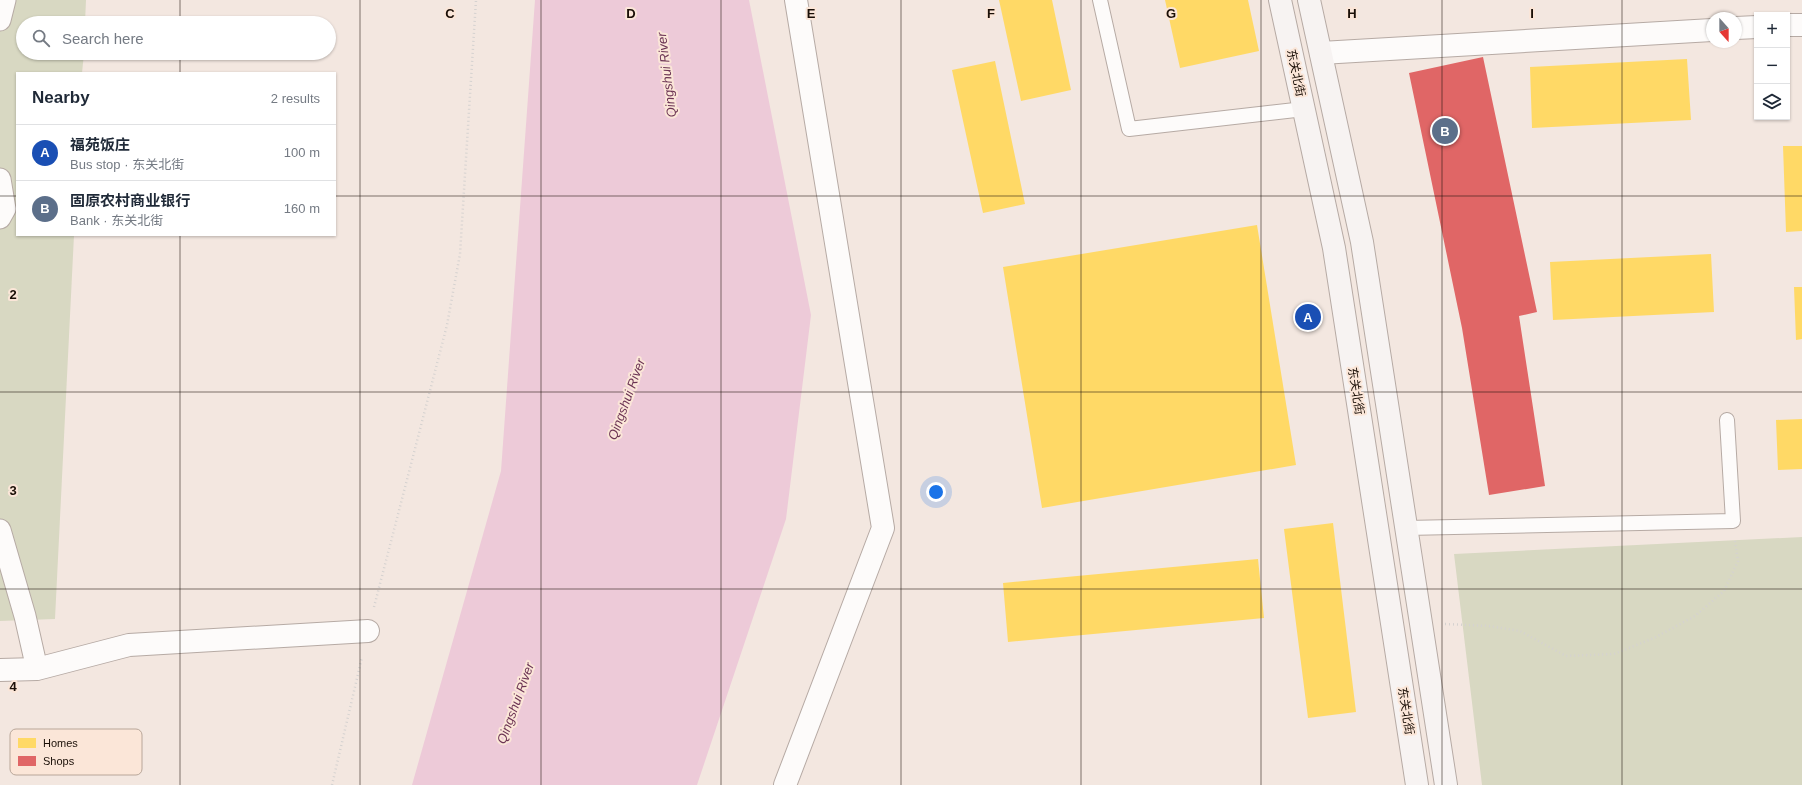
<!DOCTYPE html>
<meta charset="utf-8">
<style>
body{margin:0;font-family:Helvetica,"Noto Sans SC",sans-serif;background:#f6f6f7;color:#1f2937}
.controls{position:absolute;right:12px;top:12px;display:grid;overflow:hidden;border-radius:0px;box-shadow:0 1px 3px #0004}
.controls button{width:36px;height:36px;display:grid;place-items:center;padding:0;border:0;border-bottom:1px solid #e0e1e3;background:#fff;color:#1f2937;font:20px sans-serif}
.compass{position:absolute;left:1706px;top:12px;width:36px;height:36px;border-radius:50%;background:#fff;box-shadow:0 1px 3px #0004;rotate:159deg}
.you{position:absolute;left:936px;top:492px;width:14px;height:14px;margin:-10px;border:3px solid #fff;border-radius:50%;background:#1a73e8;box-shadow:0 0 0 6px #1a73e833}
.badge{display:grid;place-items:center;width:26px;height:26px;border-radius:50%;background:#d93025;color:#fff;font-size:13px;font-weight:700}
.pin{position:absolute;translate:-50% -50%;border:2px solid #fff;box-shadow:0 1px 4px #0006}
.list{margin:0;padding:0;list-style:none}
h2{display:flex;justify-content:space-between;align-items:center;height:52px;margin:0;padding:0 16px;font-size:17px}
h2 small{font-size:13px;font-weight:400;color:#747a83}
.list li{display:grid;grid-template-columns:26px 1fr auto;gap:12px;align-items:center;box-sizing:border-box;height:56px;padding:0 16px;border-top:1px solid #e0e1e3}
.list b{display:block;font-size:15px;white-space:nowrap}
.list p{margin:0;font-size:13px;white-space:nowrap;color:#747a83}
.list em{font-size:13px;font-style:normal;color:#747a83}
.icon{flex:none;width:22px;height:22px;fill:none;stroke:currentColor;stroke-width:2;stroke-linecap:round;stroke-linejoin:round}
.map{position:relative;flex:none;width:1802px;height:785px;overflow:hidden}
.search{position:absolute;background:#fff;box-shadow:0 1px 3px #0004;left:16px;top:16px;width:320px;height:44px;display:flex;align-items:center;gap:10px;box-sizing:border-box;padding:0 14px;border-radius:22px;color:#747a83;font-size:15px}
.panel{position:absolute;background:#fff;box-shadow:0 1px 3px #0004;left:16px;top:72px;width:320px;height:164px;border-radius:0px}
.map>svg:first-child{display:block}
.green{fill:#d8d8c2}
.water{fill:#edcad8}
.homes{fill:#ffd966}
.shops{fill:#e06666}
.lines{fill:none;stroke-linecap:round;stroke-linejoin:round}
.service-casing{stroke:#b6aaa4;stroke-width:16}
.pedestrian-casing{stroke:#b6aaa4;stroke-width:23}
.minor-casing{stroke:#b6aaa4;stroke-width:24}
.secondary-casing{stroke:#b6aaa4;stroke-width:24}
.path{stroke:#d5d2d0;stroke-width:2.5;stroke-dasharray:1 3;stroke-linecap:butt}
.service{stroke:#fdfbfa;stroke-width:14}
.pedestrian{stroke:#fdfbfa;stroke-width:21}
.minor{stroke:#fdfbfa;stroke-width:22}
.secondary{stroke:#f7f3f2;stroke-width:22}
.grid{fill:none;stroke:#1a0f07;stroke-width:1;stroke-opacity:0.55}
.labels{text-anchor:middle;stroke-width:4;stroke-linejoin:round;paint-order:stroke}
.street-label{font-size:12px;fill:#1a0f07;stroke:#fbe6d8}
.water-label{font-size:13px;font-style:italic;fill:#6c3454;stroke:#fbe6d8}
.key{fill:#fbe6d8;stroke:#b8a699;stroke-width:1}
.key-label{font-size:11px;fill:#1a0f07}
.grid-label{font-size:13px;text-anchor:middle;font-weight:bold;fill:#1a0f07;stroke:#fbe6d8;stroke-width:4;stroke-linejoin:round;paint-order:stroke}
</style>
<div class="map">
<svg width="1802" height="785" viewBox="0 0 1802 785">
<rect width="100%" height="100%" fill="#f3e7e0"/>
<path class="green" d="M0 0H86L85 23H23V53H84L82 73H17V235H74L55 619 0 621Z
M1802 537V785H1482L1454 554Z"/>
<path class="water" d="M535 0H749L811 315 786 519 697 785H412L501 471Z"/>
<path class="homes" d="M999 0H1052L1071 90 1021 101Z
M1165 0H1248L1259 51 1180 68Z
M1687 59 1691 120 1532 128 1530 67Z
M995 61 1025 204 983 213 952 70Z
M1783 146H1802V231L1786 232Z
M1257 225 1296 465 1042 508 1003 267Z
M1711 254 1714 312 1553 320 1550 262Z
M1794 287H1802V339L1796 340Z
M1802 419V469L1778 470 1776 420Z
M1333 523 1356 712 1308 718 1284 529Z
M1258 559 1264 618 1008 642 1003 583Z"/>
<path class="shops" d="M1483 57 1537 312 1519 316 1545 486 1489 495 1462 328 1409 73Z"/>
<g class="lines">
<g class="service-casing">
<path id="service" d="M1100 0 1129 129 1304 109
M1406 528 1733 521 1727 420"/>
</g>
<g class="pedestrian-casing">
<path id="pedestrian" d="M0 20 5 0
M0 179 5 209 0 218
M0 530 25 616 37 669"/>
</g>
<g class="minor-casing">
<path id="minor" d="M1787 25H1802
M1736 28 1757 27
M1321 53 1712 30
M0 670 37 669 129 645 368 631
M785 785 883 528 796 0"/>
</g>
<g class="secondary-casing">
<path id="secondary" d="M1280 0 1334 248 1417 785
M1309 0 1362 242 1446 785"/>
</g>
<path class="path" d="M374 607 447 325 460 254 476 0
M1445 624 1489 626 1520 631 1566 656 1614 654 1654 638 1695 616 1724 591 1738 561 1735 541
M332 785 362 657"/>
<use href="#service" class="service"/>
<use href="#pedestrian" class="pedestrian"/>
<use href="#minor" class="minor"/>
<use href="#secondary" class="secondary"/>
</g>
<path class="grid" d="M180 0V23M360 0V785M541 0V785M721 0V785M901 0V785M1081 0V785M1261 0V785M1442 0V785M1622 0V785M180 53V73M0 196H17M335 196H1802M180 235V785M0 392H1802M0 589H1802"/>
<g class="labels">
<g class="street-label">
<text transform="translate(1296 73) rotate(78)" y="4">东关北街</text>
<text transform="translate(1356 391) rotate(81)" y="4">东关北街</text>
<text transform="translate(1406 711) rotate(81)" y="4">东关北街</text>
</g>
<g class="water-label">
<text transform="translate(666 75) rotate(-97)" y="5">Qingshui River</text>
<text transform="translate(626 399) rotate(-70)" y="5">Qingshui River</text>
<text transform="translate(515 703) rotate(-70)" y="5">Qingshui River</text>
</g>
</g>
<rect x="10" y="729" width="132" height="46" rx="6" class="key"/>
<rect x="18" y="738" width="18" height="10" fill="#ffd966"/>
<rect x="18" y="756" width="18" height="10" fill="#e06666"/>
<g class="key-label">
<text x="43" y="747">Homes</text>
<text x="43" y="765">Shops</text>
</g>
<g class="grid-label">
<text x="450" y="18">C</text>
<text x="631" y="18">D</text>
<text x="811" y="18">E</text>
<text x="991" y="18">F</text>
<text x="1171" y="18">G</text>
<text x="1352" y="18">H</text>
<text x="1532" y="18">I</text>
<text x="13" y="299">2</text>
<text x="13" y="495">3</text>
<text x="13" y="691">4</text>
</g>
</svg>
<div class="controls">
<button>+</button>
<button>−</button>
<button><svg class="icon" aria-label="layers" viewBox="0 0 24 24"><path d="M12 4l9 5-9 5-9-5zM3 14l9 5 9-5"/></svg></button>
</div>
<svg class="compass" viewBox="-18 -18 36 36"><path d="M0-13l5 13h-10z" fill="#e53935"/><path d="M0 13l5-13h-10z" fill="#747a83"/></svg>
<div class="you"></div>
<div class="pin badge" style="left:1308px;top:317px;background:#1a4fb4">A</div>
<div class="pin badge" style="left:1445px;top:131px;background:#5c6f8a">B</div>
<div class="search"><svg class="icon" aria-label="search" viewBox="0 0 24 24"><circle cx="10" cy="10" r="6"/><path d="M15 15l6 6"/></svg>Search here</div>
<section class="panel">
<h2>Nearby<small>2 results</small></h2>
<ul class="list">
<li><span class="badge" style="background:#1a4fb4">A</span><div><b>福苑饭庄</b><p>Bus stop · 东关北街</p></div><em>100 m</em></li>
<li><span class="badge" style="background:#5c6f8a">B</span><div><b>固原农村商业银行</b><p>Bank · 东关北街</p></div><em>160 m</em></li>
</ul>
</section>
</div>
